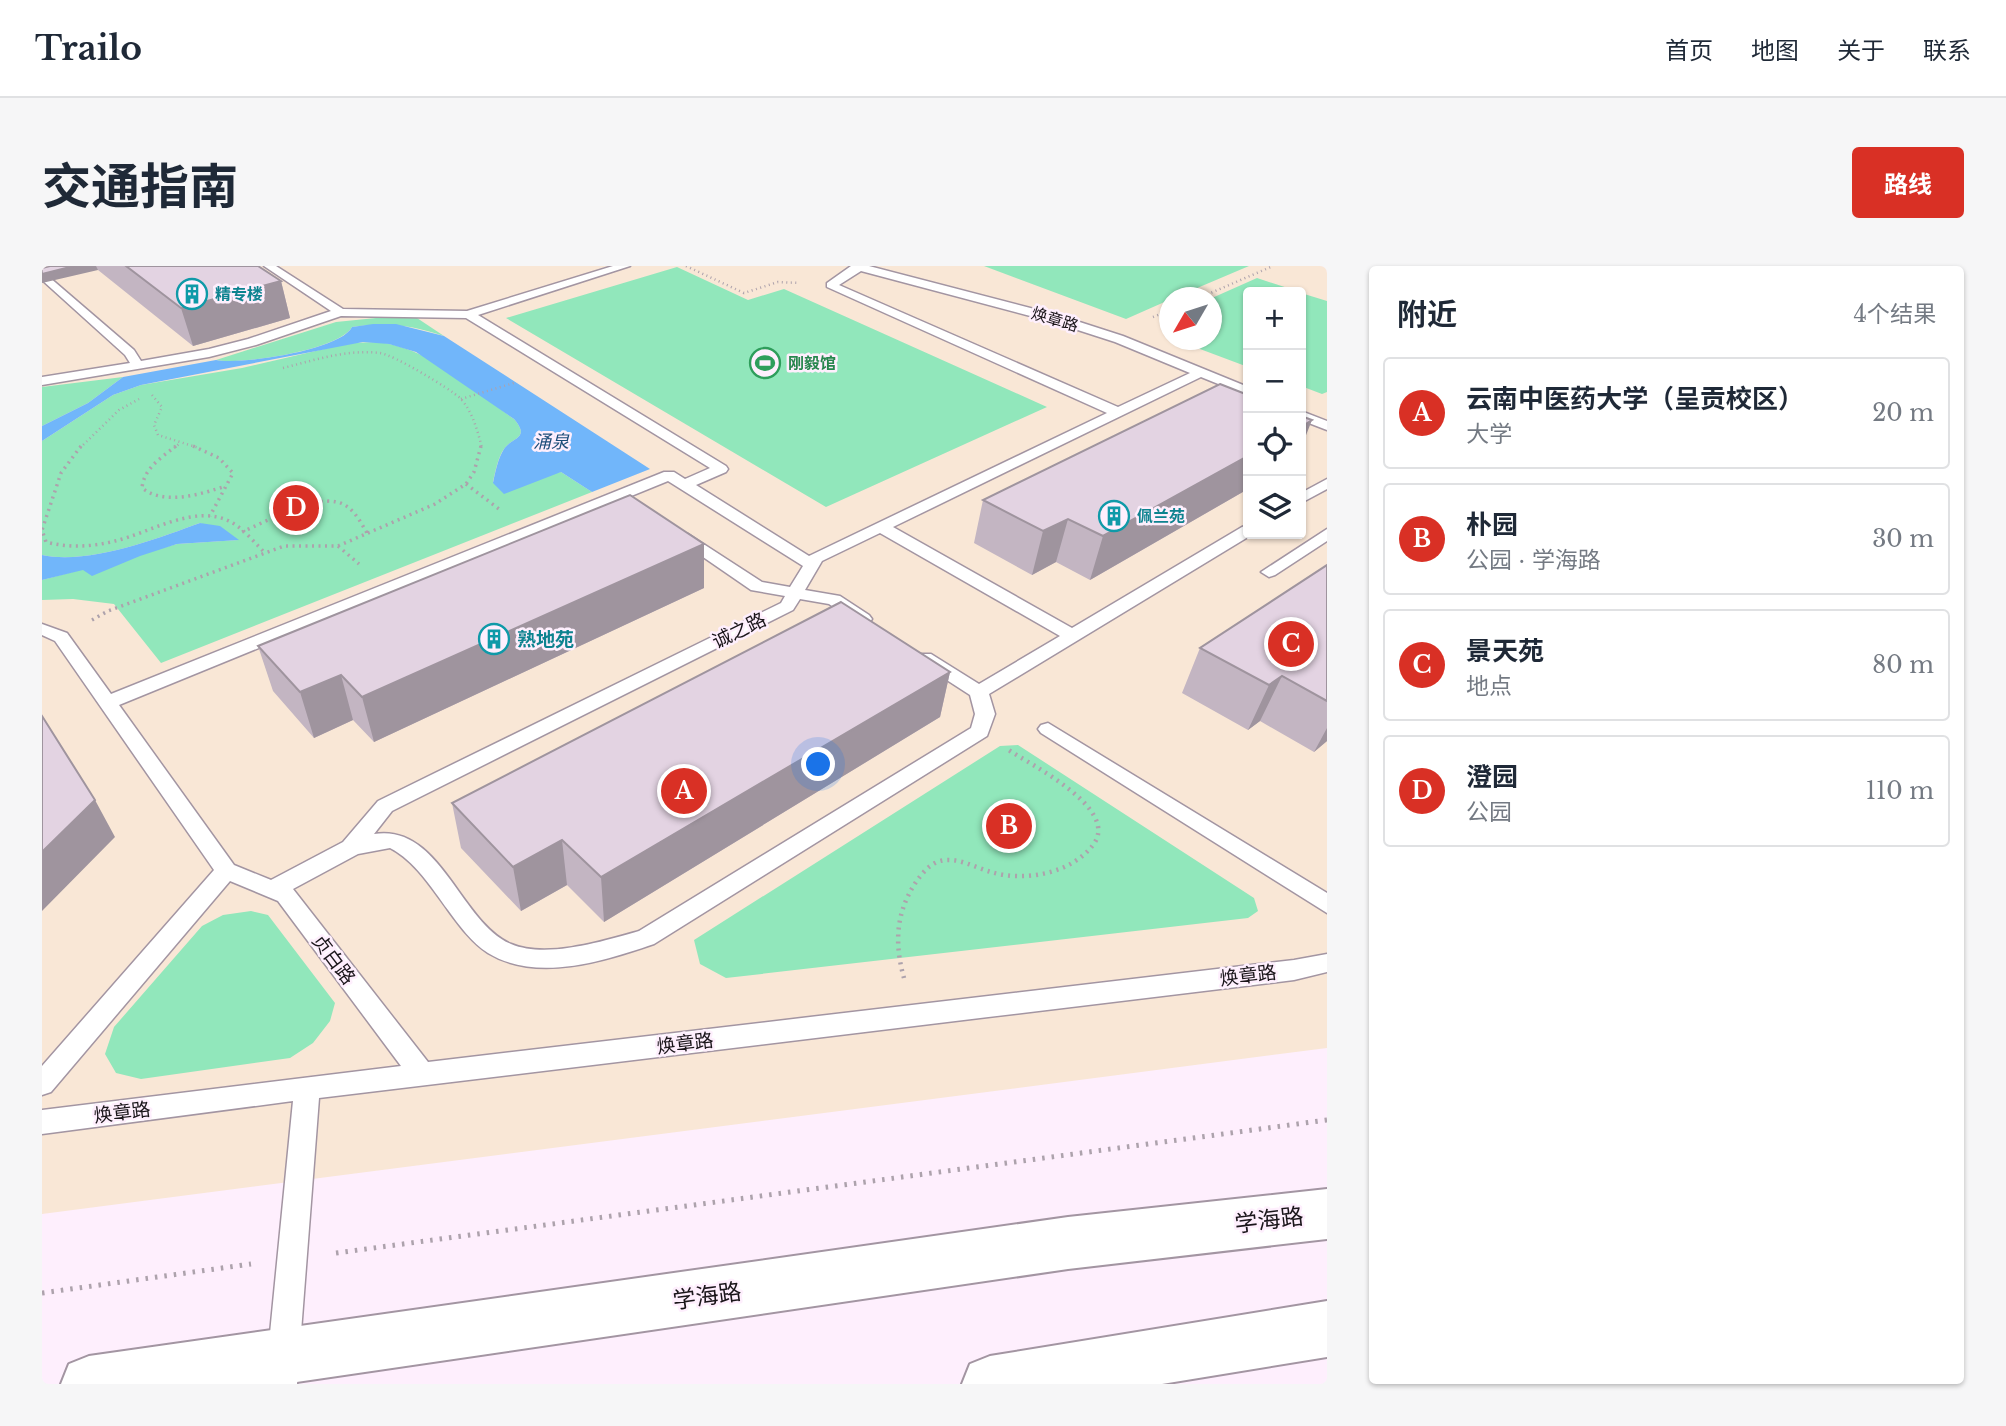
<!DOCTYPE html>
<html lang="zh">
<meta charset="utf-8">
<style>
body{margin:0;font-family:"Libre Baskerville","Noto Sans SC",serif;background:#f6f6f7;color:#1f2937}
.controls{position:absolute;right:21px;top:21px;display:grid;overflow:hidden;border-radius:7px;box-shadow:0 2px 5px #0004}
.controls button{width:63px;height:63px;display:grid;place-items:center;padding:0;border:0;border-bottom:2px solid #e0e1e3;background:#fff;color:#1f2937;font:35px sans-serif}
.compass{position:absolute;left:1117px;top:21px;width:63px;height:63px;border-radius:50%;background:#fff;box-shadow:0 2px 5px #0004;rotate:231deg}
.you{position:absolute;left:777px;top:499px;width:24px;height:24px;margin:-18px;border:5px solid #fff;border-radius:50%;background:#1a73e8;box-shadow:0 0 0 10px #1a73e833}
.badge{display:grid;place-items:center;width:46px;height:46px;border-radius:50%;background:#d93025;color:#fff;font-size:23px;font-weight:700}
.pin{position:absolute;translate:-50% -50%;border:4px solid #fff;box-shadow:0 2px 7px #0006}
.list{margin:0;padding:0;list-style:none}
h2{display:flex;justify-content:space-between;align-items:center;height:91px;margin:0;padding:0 28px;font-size:30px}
h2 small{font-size:23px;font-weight:400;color:#747a83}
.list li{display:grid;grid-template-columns:46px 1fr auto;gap:21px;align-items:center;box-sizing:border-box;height:112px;margin:0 14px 14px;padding:0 14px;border:2px solid #e0e1e3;border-radius:7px}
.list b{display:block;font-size:26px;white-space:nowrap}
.list p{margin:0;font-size:23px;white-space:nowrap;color:#747a83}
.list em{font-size:23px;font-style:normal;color:#747a83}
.icon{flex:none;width:38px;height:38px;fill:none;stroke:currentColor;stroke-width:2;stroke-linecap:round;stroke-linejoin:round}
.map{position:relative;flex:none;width:1285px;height:1118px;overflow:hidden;border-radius:7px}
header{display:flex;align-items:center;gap:42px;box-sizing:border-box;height:98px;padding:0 35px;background:#fff;border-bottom:2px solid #e0e1e3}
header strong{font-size:33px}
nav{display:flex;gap:38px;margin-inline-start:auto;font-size:24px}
.intro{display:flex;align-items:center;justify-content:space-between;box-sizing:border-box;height:168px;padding:0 42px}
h1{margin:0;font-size:49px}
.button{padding:18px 32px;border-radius:7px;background:#d93025;color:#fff;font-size:24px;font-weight:700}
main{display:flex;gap:42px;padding:0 42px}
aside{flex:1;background:#fff;border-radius:7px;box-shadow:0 2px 5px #0004}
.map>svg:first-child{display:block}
.education{fill:#f9e7d6;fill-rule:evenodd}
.green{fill:#91e7bb}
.water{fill:#71b6fa}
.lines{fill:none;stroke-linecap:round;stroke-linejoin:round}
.lane-casing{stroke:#a395a2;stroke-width:3}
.secondary-casing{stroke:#a395a2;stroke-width:4}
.path-far3{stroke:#ada2ac;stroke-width:2.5;stroke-dasharray:1 3.5;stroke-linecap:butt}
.path-far2{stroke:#ada2ac;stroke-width:3.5;stroke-dasharray:2 4.5;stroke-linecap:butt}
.path-far1{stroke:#ada2ac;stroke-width:4.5;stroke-dasharray:2 5;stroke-linecap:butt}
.path{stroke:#ada2ac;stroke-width:5;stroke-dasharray:2.5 7;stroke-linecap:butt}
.lane{fill:#fff;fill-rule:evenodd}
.secondary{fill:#fff;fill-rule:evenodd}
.wall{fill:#c3b5c2}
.shaded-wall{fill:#9f949e}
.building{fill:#e3d3e2;stroke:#9f949e;stroke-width:2}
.labels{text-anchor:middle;stroke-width:5;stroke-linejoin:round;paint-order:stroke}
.far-culture-label{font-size:16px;font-weight:bold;fill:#0d838f;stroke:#feeffd;text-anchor:start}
.far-street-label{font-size:16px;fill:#1a151a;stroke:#feeffd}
.far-leisure-label{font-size:16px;font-weight:bold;fill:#27864d;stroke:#feeffd;text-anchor:start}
.far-water-label{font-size:18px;font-style:italic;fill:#1c4d79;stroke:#feeffd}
.street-label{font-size:19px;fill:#1a151a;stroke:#feeffd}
.culture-label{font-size:19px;font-weight:bold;fill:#0d838f;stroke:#feeffd;text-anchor:start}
.near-street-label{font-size:23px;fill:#1a151a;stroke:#feeffd}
</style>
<header>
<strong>Trailo</strong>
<nav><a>首页</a><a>地图</a><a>关于</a><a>联系</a></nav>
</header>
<div class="intro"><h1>交通指南</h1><a class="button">路线</a></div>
<main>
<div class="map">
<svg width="1285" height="1118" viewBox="0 0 1285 1118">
<rect width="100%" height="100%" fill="#feeffd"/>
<path class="education" d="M0 0H1285V782L0 948ZM1206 26H1259V268H1206ZM1128 32H1170V74H1128Z"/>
<path class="green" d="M942 0H1207L1134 31 1128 32 1127 34 1084 53Z
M635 1 706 34 742 23 1005 141 784 241 464 52Z
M1215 12 1258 26H1206V101L1134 74H1170V32Z
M1259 27 1285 35V126L1280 128 1259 120Z
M344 51 375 52 402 70C371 59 343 56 310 61 298 84 199 99 174 94L294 56Z
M335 76C387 81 431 124 472 153 489 173 470 171 462 183 456 191 453 207 451 216L519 206 550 226 119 397 72 338 31 333 0 334V314L135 278 196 274 158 257C114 273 46 299 0 289V175L71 129 99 119 200 102 308 77Z
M81 111 46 137 0 160V121Z
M976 479 1212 632 1216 645 1206 652 684 712 658 698 652 674 958 480Z
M209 645 226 649 293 737 288 755 271 777 248 792 99 813 74 807 63 788 72 761 160 660 181 649Z"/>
<path class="water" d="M331 58H354L402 70 608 203 550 226 519 206 462 228 451 217C453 207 456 192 462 183 470 171 489 173 472 153L374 86 347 78 321 76 99 119 71 129 0 175V160L46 137 81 111 174 94C199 99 299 84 310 61Z
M158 257 178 260 197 274 135 278 98 290 50 310 41 304 0 314V289C46 299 114 273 158 257Z"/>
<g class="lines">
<g class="lane-casing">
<path id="lane" d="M222 0H234L301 43 425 45 571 0H588L436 49 684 200 686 203 684 206 654 219 767 290 1065 147 785 21V17L809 0H827L1019 50 1081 70 1206 121V130L1159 111 851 261 1030 362 1200 261 1206 259V268H1211L947 428 953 448 945 470 612 678C562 695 495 717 446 687 430 677 417 659 406 644 389 621 373 595 348 582L316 588 251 623 386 796 1252 694 1285 688V706L1252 714 277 832 255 1118H223L251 835 0 868V844L359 800 236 635 188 615 9 826 0 829V800L172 604 13 375 0 369V358L25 367 69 428 622 206H632L643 213 668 202 424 52 299 50 214 79 167 91 0 119V111L88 97 83 89 0 14V5L92 84 99 95 167 83 206 73 289 45ZM819 5 1011 56 1073 76 1148 107 1076 141 797 19ZM626 215 761 300 748 321 720 316 646 268H634L632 271 709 324 743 330 739 337 336 535 301 576 229 614 192 599 77 439ZM838 267 1018 370 937 418 889 388H877L874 392 877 396 928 429 933 448 929 462 597 665C562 675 504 693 469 678 418 656 398 557 332 568L350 545 751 344 758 333 787 338 815 357H827L830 353 827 349 798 330 763 324 780 295Z
M1259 145 1285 155V164L1259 154Z
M1285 213V223L1259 237V227Z
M1285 263V275L1233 309 1227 311 1219 306Z
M1006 457 1285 627V647L999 467 996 463 999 459Z"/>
</g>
<g class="secondary-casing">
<path id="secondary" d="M1285 923V973L1026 1003 241 1118H19L27 1098 47 1090 1026 951Z
M1285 1035V1091L1120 1118H920L928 1098 948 1090Z"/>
</g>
<path class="path-far3" d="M644 0 702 27 736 16 757 17
M1157 32 1231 0
M1111 51 1128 44
M241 102C273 94 305 83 338 87 352 89 407 122 418 132 430 144 436 166 440 182
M110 129 120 141 112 159 116 169 157 182
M419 133 475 116
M38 182 77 144 97 133
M132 182 137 178"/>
<path class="path-far2" d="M39 180 19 207 0 264 4 276C27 282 50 281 73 275 107 267 152 238 187 255 201 262 212 276 223 287
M134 180C119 192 102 202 100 222 123 240 159 228 184 220
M151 180 177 192 191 207 168 250
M424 218 457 243
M200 266C223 256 270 230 295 236 310 239 318 255 325 267
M296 280 317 298
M50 354 66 345 242 280H296L393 238 424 218 432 206 439 180"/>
<path class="path-far1" d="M862 712C852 677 854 646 874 616 879 609 885 601 893 597 911 588 931 601 949 606 982 616 1029 608 1051 579 1079 543 989 499 965 483"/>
<path class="path" d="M294 987 1285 854
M0 1027 209 998"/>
<use href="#lane" class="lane"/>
<use href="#secondary" class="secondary"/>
</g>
<path class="wall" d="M8 0H216L239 15 248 52 151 80 56 4Z
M1206 129V223L1048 314 1014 296 990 309 932 277 941 234Z
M662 278V322L332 476 311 454 272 472 231 425 216 380Z
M1285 299V475L1272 486 1218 455 1206 464 1140 427 1158 382Z
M908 406 898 451 562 656 525 619 479 645 419 582 410 537Z"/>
<path class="shaded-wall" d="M32 0H54L56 4 0 17V8Z
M239 15 248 52 151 80 139 42Z
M1270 154 1259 182V161Z
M1206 190V223L1048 314 1061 270Z
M1026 253 1014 296 990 309 1001 265Z
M662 278V322L332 476 320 431Z
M908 406 898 451 562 656 559 611Z
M299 409 311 454 272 472 258 426Z
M1240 410 1218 455 1206 464 1227 419Z
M1285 462V475L1272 486Z
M53 534 73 571 0 645V586Z
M520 574 525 619 479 645 471 601Z"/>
<path class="building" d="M8 0H32L0 8V2Z
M84 0H216L239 15 139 42Z
M1178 118 1206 129V190L1061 270 1026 253 1001 265 941 234Z
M1259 150 1270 154 1259 161Z
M588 229 662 278 320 431 299 409 258 426 216 380Z
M1285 299V435L1240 410 1227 419 1158 382Z
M799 336 908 406 559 611 520 574 471 601 410 537Z
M0 450 53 534 0 586Z"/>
<defs>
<g id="building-ring" transform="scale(1.575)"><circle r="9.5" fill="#feeffd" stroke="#0f9aa8" stroke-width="1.5"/><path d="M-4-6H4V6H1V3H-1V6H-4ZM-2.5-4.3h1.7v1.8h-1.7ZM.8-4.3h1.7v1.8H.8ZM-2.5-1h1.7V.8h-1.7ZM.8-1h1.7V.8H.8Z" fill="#0f9aa8"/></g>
<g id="stadium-ring" transform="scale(1.575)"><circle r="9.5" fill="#feeffd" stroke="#2e9e5b" stroke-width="1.5"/><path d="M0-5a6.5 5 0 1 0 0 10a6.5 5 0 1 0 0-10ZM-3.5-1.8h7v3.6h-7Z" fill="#2e9e5b"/></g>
</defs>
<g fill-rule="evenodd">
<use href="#building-ring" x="150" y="28"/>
<use href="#stadium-ring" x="723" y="97"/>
<use href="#building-ring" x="1072" y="250"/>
<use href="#building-ring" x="452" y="373"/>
</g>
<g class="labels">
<g class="far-culture-label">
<text x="173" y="34">精专楼</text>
<text x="1095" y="256">佩兰苑</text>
</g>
<g class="far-street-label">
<text transform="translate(1013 53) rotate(17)" y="6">焕章路</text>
</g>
<g class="far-leisure-label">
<text x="746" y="103">刚毅馆</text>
</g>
<g class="far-water-label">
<text x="509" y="182">涌泉</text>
</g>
<g class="street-label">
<text transform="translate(697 364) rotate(-26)" y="7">诚之路</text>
<text transform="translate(292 693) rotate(53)" y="7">贞白路</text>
<text transform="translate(1206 709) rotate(-7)" y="7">焕章路</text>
<text transform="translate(643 777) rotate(-7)" y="7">焕章路</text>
<text transform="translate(80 846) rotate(-7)" y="7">焕章路</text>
</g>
<g class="culture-label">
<text x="475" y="380">熟地苑</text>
</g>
<g class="near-street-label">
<text transform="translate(1227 954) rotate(-7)" y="8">学海路</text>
<text transform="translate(665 1030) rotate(-8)" y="8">学海路</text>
</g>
</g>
</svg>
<div class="controls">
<button>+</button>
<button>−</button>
<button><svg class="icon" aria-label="locate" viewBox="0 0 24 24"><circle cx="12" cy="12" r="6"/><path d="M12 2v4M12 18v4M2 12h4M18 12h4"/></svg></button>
<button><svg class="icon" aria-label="layers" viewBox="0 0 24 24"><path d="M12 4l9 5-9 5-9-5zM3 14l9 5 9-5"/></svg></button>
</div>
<svg class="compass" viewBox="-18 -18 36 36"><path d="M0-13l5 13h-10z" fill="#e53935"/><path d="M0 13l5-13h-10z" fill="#747a83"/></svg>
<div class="you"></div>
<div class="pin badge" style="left:642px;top:525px">A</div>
<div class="pin badge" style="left:967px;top:560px">B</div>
<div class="pin badge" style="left:1249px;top:378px">C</div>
<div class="pin badge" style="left:254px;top:242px">D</div>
</div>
<aside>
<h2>附近<small>4个结果</small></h2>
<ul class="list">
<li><span class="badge">A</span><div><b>云南中医药大学（呈贡校区）</b><p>大学</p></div><em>20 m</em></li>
<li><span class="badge">B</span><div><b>朴园</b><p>公园 · 学海路</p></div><em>30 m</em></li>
<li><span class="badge">C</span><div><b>景天苑</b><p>地点</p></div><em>80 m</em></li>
<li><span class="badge">D</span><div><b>澄园</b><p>公园</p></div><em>110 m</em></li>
</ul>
</aside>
</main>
